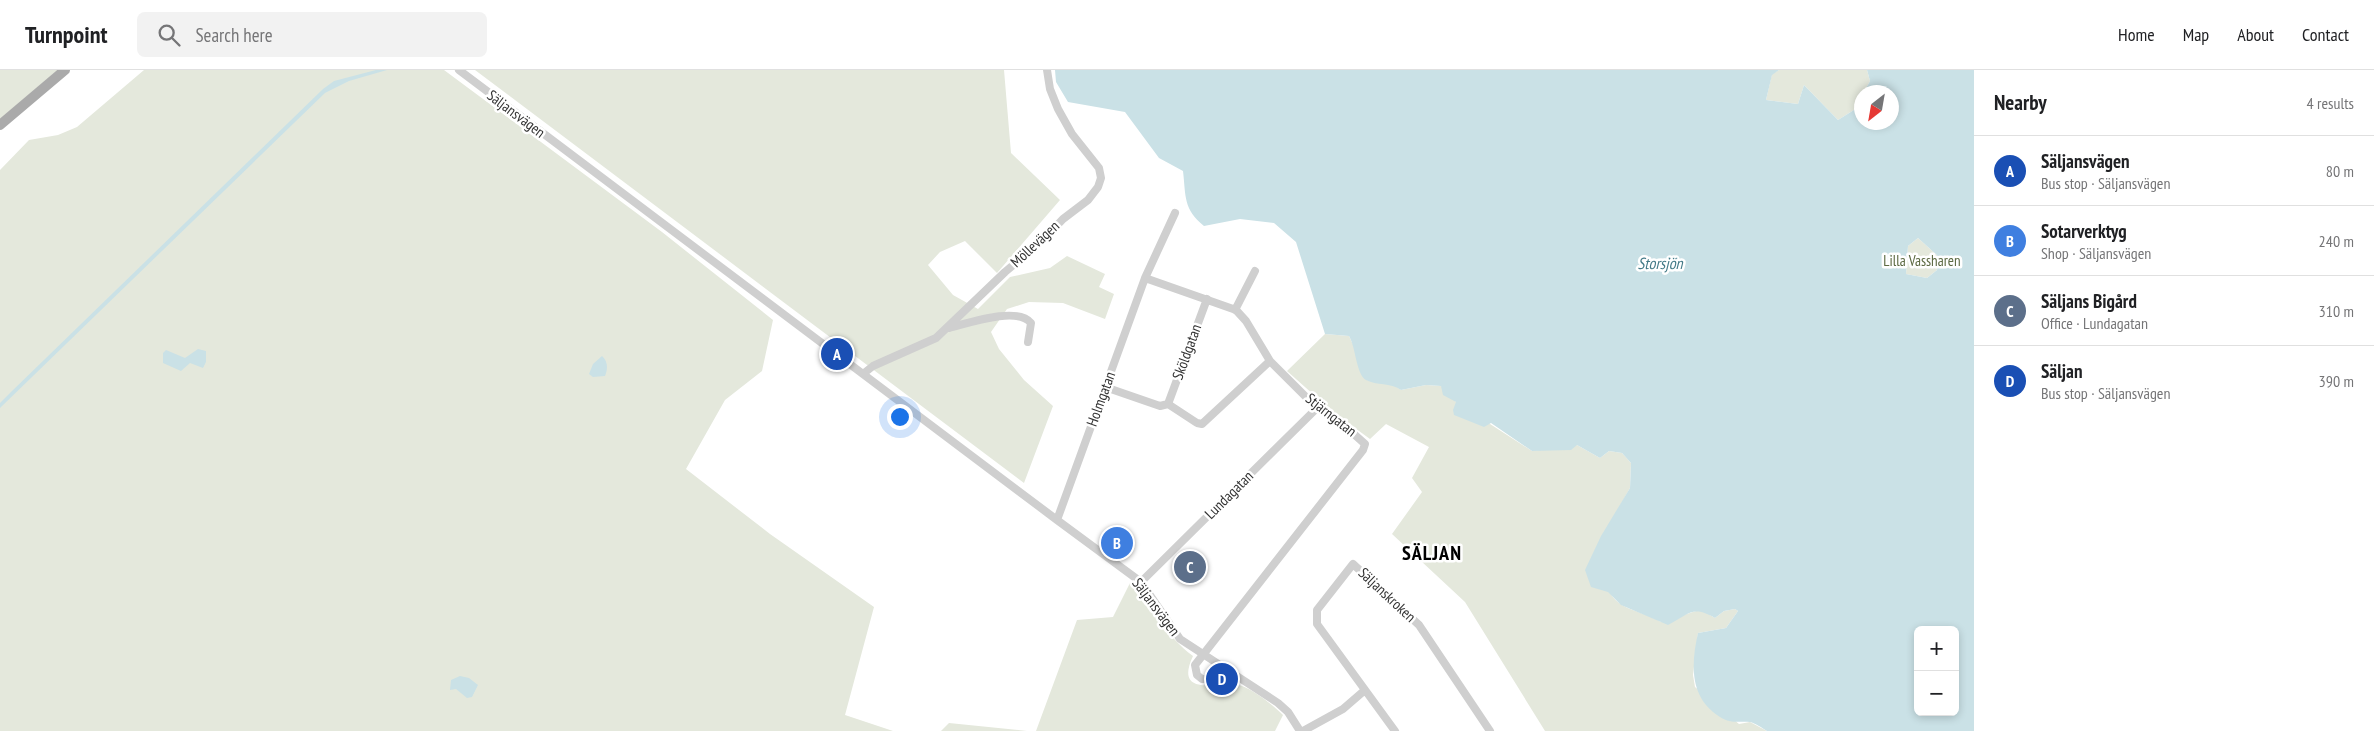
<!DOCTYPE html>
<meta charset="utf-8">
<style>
body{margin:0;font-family:"PT Sans Narrow",sans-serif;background:#f2f2f2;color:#202124}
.controls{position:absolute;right:15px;bottom:15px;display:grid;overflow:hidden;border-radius:8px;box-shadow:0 2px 8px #0003}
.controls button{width:45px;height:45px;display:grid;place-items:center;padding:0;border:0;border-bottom:1px solid #e0e0e0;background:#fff;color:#202124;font:25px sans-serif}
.compass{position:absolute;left:1854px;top:15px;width:45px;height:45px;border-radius:50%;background:#fff;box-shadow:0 2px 8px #0003;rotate:211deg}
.you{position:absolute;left:899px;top:346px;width:18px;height:18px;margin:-12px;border:4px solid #fff;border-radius:50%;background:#1a73e8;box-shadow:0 0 0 8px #1a73e833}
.badge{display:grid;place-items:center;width:32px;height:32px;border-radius:50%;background:#0f766e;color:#fff;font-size:16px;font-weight:700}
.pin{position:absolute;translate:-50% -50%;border:2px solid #fff;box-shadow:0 1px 5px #0006}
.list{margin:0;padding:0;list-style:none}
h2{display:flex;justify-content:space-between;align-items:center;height:65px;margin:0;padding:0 20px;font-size:21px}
h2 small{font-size:16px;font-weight:400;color:#757577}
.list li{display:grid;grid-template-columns:32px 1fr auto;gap:15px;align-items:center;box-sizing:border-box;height:70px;padding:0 20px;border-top:1px solid #e0e0e0}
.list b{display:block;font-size:19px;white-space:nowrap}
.list p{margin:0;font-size:16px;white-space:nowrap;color:#757577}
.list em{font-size:16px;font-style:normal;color:#757577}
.icon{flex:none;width:28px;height:28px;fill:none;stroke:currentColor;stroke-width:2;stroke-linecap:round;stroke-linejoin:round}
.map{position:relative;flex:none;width:1974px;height:661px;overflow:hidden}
header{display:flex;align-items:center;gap:30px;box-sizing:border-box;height:70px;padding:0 25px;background:#fff;border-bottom:1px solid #e0e0e0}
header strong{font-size:24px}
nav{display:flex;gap:28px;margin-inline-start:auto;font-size:18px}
.search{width:350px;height:45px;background:#f2f2f2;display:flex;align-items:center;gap:12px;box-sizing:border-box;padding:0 18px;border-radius:8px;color:#757577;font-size:19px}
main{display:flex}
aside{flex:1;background:#fff}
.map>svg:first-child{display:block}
.green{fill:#e4e8dc}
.water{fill:#cae1e6;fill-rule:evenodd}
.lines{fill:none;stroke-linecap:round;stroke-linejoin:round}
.minor{stroke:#cfcfcf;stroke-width:8}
.major{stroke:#aaa;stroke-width:10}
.labels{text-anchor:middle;stroke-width:5;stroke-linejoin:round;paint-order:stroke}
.street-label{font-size:15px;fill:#323232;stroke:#fff}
.park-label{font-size:15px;fill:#5d6a43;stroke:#fff}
.water-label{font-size:16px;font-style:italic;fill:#437a87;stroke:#fff}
.district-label{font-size:20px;font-weight:bold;letter-spacing:1px;fill:#000;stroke:#fff}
</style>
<header>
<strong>Turnpoint</strong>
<div class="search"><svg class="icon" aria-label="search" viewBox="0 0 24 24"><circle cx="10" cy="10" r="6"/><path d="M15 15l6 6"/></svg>Search here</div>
<nav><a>Home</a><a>Map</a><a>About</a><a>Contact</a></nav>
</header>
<main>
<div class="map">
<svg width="1974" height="661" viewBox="0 0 1974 661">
<rect width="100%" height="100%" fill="#fff"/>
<path class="green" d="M0 0H58L0 49Z
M144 0H444L662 162 773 250 762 301 725 330 686 399 770 464 874 537 845 645 893 661H0V100L29 70 58 65 77 57Z
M475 0H1004L1011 83 1060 130 997 203 965 171 940 182 928 195 953 225 978 239 1010 207 1050 198 1067 186 1105 204 1099 217 1114 224 1105 249 1063 233 1029 232 1007 239 991 262 999 279 1024 310 1053 336 1024 413Z
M1779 0H1867L1870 11 1864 22H1862L1857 38 1838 50 1804 15 1798 34 1766 30 1772 4Z
M1918 168 1939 187 1937 200 1927 208 1906 204 1908 176Z
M1325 264 1349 266 1357 283V292L1367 310 1394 315 1401 320 1426 315 1441 316 1456 332 1532 381 1577 375 1600 388 1609 381 1622 383 1631 393 1630 418 1595 480C1601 498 1604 524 1622 535 1634 542 1648 544 1661 552 1667 551 1698 540 1700 540 1705 541 1710 545 1715 548L1724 541 1735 539 1738 541 1726 558 1698 563 1693 605 1695 617 1739 654 1750 652 1767 661H1545L1465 532 1392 464 1422 422 1412 408 1429 377 1386 354 1370 369 1333 342 1287 301Z
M1130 513C1153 538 1166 566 1193 586 1172 631 1226 609 1242 616 1255 621 1273 635 1283 645L1275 661H1036L1077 550 1113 547Z
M949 653 1027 661H941Z"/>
<path class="water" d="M376 0H387L349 11 325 23 0 338V333L11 322 323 19 334 11Z
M1055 0H1779L1772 5 1766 30 1798 34 1804 15 1838 50 1857 38 1861 28 1862 52H1892V22H1864L1870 11 1867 0H1974V661H1767C1762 658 1755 653 1750 652 1739 651 1731 654 1720 647 1689 628 1691 594 1698 563L1726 558 1738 541 1735 539 1724 541 1715 548C1692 535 1690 544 1668 555L1621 535 1608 522 1591 517 1585 500 1601 466 1630 418 1631 393 1622 383 1609 381 1600 388 1577 375 1571 380 1532 381 1491 353 1484 357 1454 345 1453 340 1456 332 1443 325 1441 316 1426 315 1401 320C1390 312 1377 316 1366 310 1356 304 1356 278 1349 266L1325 264 1296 172 1274 153 1240 149 1204 156C1183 139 1186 126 1183 101L1159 88 1125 42 1068 32 1056 12ZM1918 168 1939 187 1937 200 1927 208 1906 204 1908 176ZM1918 560H1955V642H1918Z
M198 279 206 281V292L203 298 190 293 181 301 163 293V283L166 280 185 288Z
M602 286C608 291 608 299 605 306L593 307 589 304 593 294Z
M460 606 469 608 478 615 472 627 467 628 456 619 450 620 451 610Z"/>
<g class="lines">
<path class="minor" d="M459 0 1057 450 1141 512 1180 569 1278 633 1288 642 1300 661
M1175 143 1145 208 1236 240 1246 251 1270 291 1317 338 1346 357 1365 374 1363 380 1195 595 1197 605 1202 609 1238 607
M1235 240 1255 201
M949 258C969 253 1017 236 1031 253L1028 272
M863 304 873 296 936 268 1005 202 1043 170 1063 149 1088 130 1098 117 1101 108 1099 98 1072 64 1058 39 1050 19 1047 0
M1105 317 1160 336 1168 334 1197 353 1202 354 1270 291
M1168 334 1207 229
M1057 450 1145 208
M1141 512 1317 338
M1303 661 1343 639 1365 620
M1395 661 1317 554V540L1353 494 1419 555 1490 661"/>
<path class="major" d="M0 55 65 0"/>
</g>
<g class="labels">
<g class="street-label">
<text transform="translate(516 44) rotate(37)" y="5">Säljansvägen</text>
<text transform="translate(1035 174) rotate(-43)" y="5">Möllevägen</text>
<text transform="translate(1187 282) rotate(-70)" y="5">Sköldgatan</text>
<text transform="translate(1101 329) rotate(-70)" y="5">Holmgatan</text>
<text transform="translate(1331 345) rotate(38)" y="5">Stjärngatan</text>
<text transform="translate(1229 425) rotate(-45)" y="5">Lundagatan</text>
<text transform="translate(1387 525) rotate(43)" y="5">Säljanskroken</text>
<text transform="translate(1156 537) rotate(53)" y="5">Säljansvägen</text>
</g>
<g class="park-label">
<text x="1922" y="196">Lilla Vassharen</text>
</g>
<g class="water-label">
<text x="1660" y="199">Storsjön</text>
</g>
<g class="district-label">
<text x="1432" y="490">SÄLJAN</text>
</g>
</g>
</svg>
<div class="controls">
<button>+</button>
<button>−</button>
</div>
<svg class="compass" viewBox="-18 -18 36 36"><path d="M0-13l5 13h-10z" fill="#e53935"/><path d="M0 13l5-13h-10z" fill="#757577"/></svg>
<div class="you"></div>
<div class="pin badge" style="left:837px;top:284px;background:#1a4fb4">A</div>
<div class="pin badge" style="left:1117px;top:473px;background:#3f7fe0">B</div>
<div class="pin badge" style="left:1190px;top:497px;background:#5c6f8a">C</div>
<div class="pin badge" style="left:1222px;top:609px;background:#1a4fb4">D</div>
</div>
<aside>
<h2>Nearby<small>4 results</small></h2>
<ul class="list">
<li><span class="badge" style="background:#1a4fb4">A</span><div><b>Säljansvägen</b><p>Bus stop · Säljansvägen</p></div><em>80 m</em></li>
<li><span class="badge" style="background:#3f7fe0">B</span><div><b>Sotarverktyg</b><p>Shop · Säljansvägen</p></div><em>240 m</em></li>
<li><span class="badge" style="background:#5c6f8a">C</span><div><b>Säljans Bigård</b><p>Office · Lundagatan</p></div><em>310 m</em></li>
<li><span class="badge" style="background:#1a4fb4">D</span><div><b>Säljan</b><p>Bus stop · Säljansvägen</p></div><em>390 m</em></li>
</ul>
</aside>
</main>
